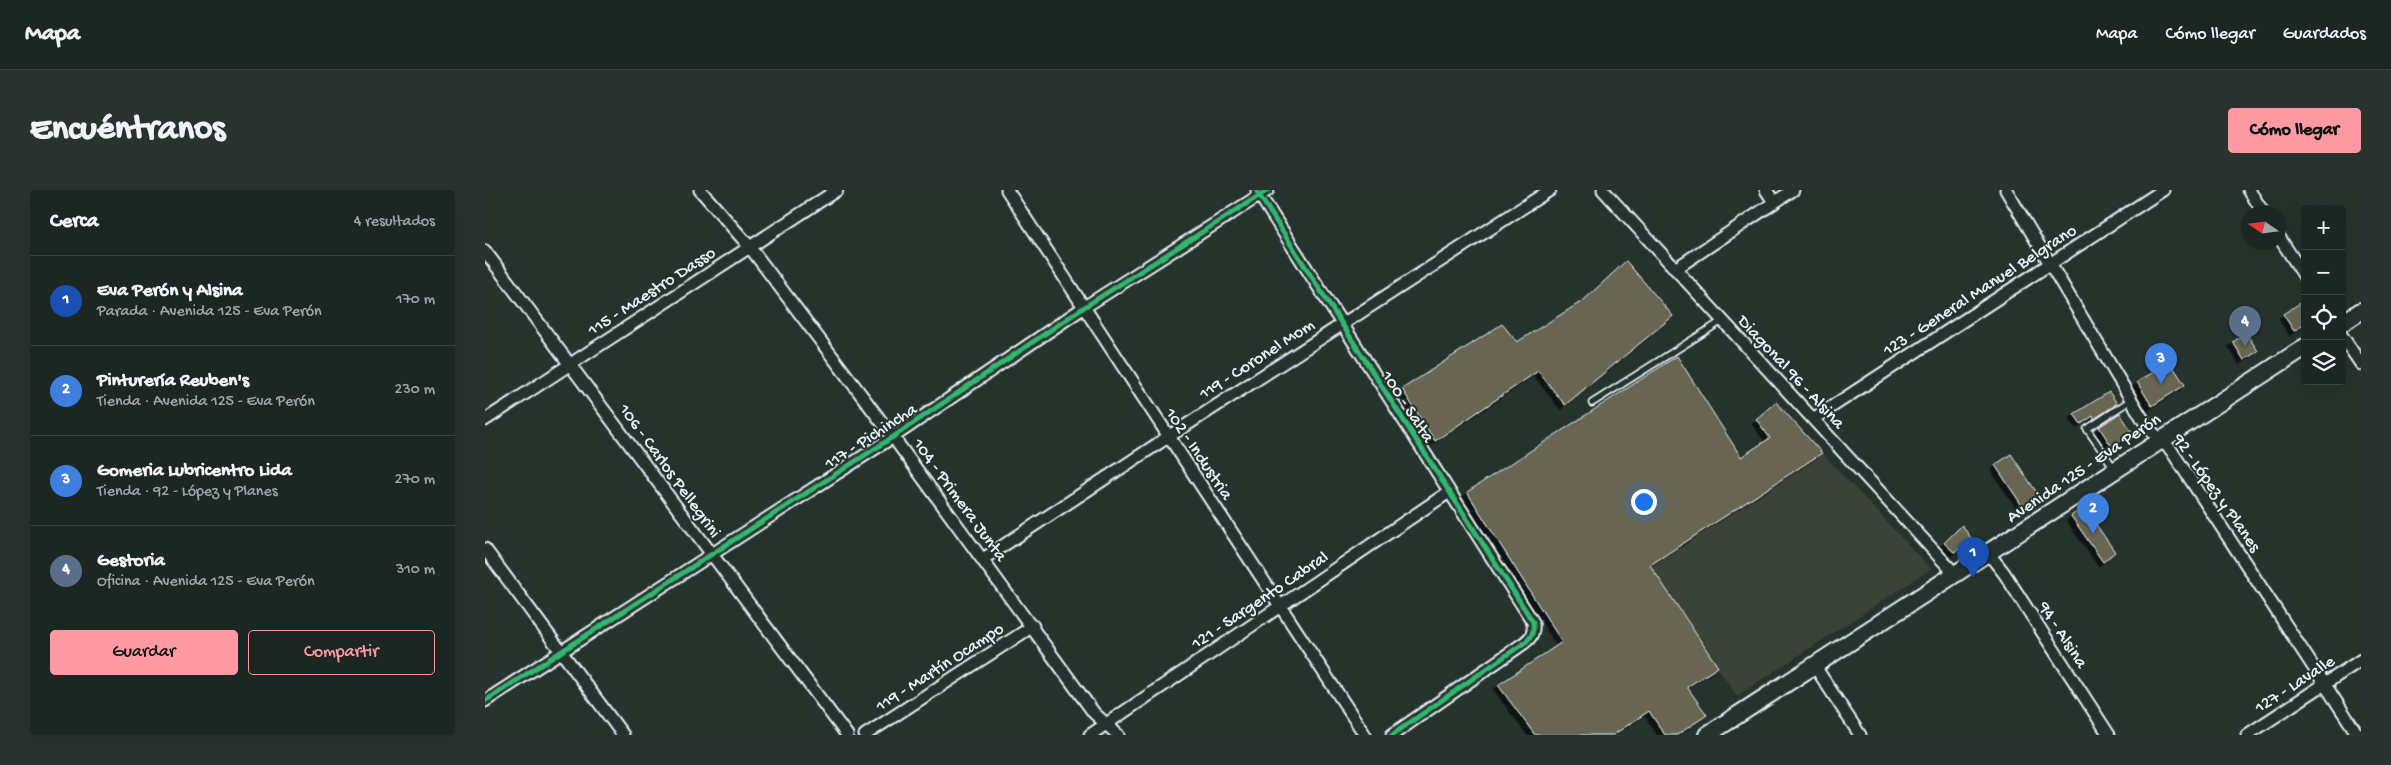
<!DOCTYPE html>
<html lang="es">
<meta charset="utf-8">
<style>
body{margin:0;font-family:"Gochi Hand",sans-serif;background:#29322f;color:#f1f3f6}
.controls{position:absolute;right:15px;top:15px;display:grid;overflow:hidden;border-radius:5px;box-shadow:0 5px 20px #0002}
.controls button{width:45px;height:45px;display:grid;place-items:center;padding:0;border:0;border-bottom:1px solid #3a4340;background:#1c2622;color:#f1f3f6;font:25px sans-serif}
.compass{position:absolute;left:1756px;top:15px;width:45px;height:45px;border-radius:50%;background:#1c2622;box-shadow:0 5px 20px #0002;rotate:283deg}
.you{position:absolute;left:1158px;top:311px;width:18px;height:18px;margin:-12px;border:4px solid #fff;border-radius:50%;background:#1a73e8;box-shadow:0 0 0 8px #1a73e833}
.badge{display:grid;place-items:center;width:32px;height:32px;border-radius:50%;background:#ff9aa2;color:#fff;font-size:16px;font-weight:700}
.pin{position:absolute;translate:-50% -41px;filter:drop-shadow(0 1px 2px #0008)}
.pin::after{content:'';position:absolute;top:26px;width:18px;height:15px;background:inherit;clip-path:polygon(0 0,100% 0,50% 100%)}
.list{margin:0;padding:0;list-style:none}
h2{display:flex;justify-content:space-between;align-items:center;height:65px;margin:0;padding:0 20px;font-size:21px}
h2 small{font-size:16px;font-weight:400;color:#a0a5a5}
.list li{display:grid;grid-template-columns:32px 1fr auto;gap:15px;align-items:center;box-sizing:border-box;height:90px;padding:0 20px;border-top:1px solid #3a4340}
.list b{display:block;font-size:19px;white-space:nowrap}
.list p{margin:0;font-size:16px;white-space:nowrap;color:#a0a5a5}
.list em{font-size:16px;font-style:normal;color:#a0a5a5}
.actions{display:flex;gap:10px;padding:15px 20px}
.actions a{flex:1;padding:11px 0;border:1px solid #ff9aa2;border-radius:5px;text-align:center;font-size:18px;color:#ff9aa2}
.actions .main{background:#ff9aa2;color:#111}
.icon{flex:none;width:28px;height:28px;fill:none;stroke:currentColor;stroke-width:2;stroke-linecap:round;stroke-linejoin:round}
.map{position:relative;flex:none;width:1876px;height:545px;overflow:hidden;border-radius:5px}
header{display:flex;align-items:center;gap:30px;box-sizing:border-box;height:70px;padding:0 25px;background:#1c2622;border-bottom:1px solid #3a4340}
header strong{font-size:24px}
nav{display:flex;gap:28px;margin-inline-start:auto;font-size:18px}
.intro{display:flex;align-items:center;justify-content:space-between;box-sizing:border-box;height:120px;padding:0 30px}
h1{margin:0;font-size:35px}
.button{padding:12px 22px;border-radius:5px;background:#ff9aa2;color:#111;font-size:18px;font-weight:700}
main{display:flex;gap:30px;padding:0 30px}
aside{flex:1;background:#1c2622;border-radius:5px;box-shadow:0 5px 20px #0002}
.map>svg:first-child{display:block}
.built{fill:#3a4238}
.building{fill:#676652;stroke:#e8f1f8;filter:url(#shadow)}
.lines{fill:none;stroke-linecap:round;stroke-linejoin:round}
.service-casing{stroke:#e8f1f8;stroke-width:9}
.minor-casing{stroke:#e8f1f8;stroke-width:15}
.secondary-casing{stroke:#e8f1f8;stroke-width:20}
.service{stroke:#26332d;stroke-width:5.5}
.minor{stroke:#26332d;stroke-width:11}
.secondary{stroke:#26332d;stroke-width:16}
.cycleway-casing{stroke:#26332d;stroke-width:8}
.cycleway{stroke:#33b770;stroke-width:5}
.labels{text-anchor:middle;stroke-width:4;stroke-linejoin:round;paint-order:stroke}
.street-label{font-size:18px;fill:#e8f1f8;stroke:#26332d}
</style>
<header>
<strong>Mapa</strong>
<nav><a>Mapa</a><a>Cómo llegar</a><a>Guardados</a></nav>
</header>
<div class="intro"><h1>Encuéntranos</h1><a class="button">Cómo llegar</a></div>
<main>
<aside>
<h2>Cerca<small>4 resultados</small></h2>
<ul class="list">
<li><span class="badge" style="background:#1a4fb4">1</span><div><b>Eva Perón y Alsina</b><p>Parada · Avenida 125 - Eva Perón</p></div><em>170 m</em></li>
<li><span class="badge" style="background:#3f7fe0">2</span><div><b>Pinturería Reuben's</b><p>Tienda · Avenida 125 - Eva Perón</p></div><em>230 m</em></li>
<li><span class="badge" style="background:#3f7fe0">3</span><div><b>Gomeria Lubricentro Lida</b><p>Tienda · 92 - López y Planes</p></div><em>270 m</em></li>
<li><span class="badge" style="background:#5c6f8a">4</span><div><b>Gestoria</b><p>Oficina · Avenida 125 - Eva Perón</p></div><em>310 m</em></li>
</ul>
<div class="actions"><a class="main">Guardar</a><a>Compartir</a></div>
</aside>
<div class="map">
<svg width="1876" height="545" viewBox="0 0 1876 545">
<defs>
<filter id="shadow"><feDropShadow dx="-4.5" dy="4.5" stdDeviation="0" flood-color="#0009"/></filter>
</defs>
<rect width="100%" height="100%" fill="#26332d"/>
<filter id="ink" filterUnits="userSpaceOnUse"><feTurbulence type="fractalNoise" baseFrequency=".02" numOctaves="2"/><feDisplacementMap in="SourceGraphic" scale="10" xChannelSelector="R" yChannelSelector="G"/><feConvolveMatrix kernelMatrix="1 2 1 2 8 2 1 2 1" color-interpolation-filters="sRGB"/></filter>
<g filter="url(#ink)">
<path class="built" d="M1337 263 1446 379 1252 506 1165 375Z"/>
<path class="building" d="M1141 71 1188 126 1080 215 1053 181 950 251 917 199 1017 134 1032 152 1099 110Z
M1820 110V134L1809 141 1798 124Z
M1761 143 1773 161 1759 170 1748 152Z
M1192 166 1256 267 1285 248 1271 229 1291 212 1337 263 1165 375 1233 477 1202 497 1222 525 1192 545H1180L1164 521 1128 545H1050L1013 495 1077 452 982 302Z
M1685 172 1700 195 1667 216 1652 192Z
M1624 202 1631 212 1630 215 1609 229 1608 226 1596 234 1589 224Z
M1635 223 1648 244 1627 257 1614 237Z
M1526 264 1554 306 1538 317 1510 275Z
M1599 317 1630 362 1618 372 1586 326Z
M1477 335 1488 351 1469 362 1459 353Z"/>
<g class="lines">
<g class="service-casing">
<path id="service" d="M1107 213 1237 131
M1629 278 1602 239 1646 210"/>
</g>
<g class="minor-casing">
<path id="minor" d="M215 0 264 56 408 247 609 523 633 545
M522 0 880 545
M1118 0 1471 385
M1281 0 1289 12
M1521 0 1663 238 1686 260 1873 545
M1764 0 1778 22
M772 1 1048 432C1049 443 1047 447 1039 453L907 545
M1794 47 1820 87
M0 61 362 545
M1190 79 1308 0
M1857 146 1876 174
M1328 229 1678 0
M0 230 352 0
M0 359 138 545
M1504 364 1519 383 1624 545
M498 369 683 247 1065 0
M1329 475 1375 545
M0 511 408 247 598 118 783 0
M380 545 548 436
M605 545 964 302
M1762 545 1876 470"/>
</g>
<g class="secondary-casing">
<path id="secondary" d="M1857 133 1876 121
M1222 545 1820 157"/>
</g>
<use href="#service" class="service"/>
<use href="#minor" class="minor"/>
<use href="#secondary" class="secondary"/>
<g class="cycleway-casing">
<path id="cycleway" d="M771 0 1048 432C1049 443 1047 447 1039 453L907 545
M0 511 408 247 598 118 783 0"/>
</g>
<use href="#cycleway" class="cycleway"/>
</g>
</g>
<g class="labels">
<g class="street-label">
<text transform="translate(1494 99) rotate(-33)" y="6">123 - General Manuel Belgrano</text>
<text transform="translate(166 100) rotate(-33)" y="6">115 - Maestro Dasso</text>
<text transform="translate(771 168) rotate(-33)" y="6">119 - Coronel Mom</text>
<text transform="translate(1307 181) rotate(47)" y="6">Diagonal 96 - Alsina</text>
<text transform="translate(924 216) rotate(57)" y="6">100 - Salta</text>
<text transform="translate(385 245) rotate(-33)" y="6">117 - Pichincha</text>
<text transform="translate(715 263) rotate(56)" y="6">102 - Industria</text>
<text transform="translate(1598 277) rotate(-34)" y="6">Avenida 125 - Eva Perón</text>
<text transform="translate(186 280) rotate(54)" y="6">106 - Carlos Pellegrini</text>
<text transform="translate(1733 302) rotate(55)" y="6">92 - López y Planes</text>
<text transform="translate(476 309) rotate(54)" y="6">104 - Primera Junta</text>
<text transform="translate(774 409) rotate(-34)" y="6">121 - Sargento Cabral</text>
<text transform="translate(1579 444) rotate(57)" y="6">94 - Alsina</text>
<text transform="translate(454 476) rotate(-33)" y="6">119 - Martín Ocampo</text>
<text transform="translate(1809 493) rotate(-33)" y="6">127 - Lavalle</text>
</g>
</g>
</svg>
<div class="controls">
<button>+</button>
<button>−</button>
<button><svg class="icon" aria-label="locate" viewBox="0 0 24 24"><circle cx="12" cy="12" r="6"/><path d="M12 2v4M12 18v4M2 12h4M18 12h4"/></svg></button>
<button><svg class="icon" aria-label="layers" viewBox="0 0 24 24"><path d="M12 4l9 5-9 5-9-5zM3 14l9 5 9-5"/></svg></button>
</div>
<svg class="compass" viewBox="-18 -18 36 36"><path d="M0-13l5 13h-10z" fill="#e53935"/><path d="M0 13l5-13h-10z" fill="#a0a5a5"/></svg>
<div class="you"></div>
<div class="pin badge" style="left:1488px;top:388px;background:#1a4fb4">1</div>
<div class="pin badge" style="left:1608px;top:344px;background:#3f7fe0">2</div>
<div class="pin badge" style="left:1676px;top:194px;background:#3f7fe0">3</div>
<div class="pin badge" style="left:1760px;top:157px;background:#5c6f8a">4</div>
</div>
</main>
